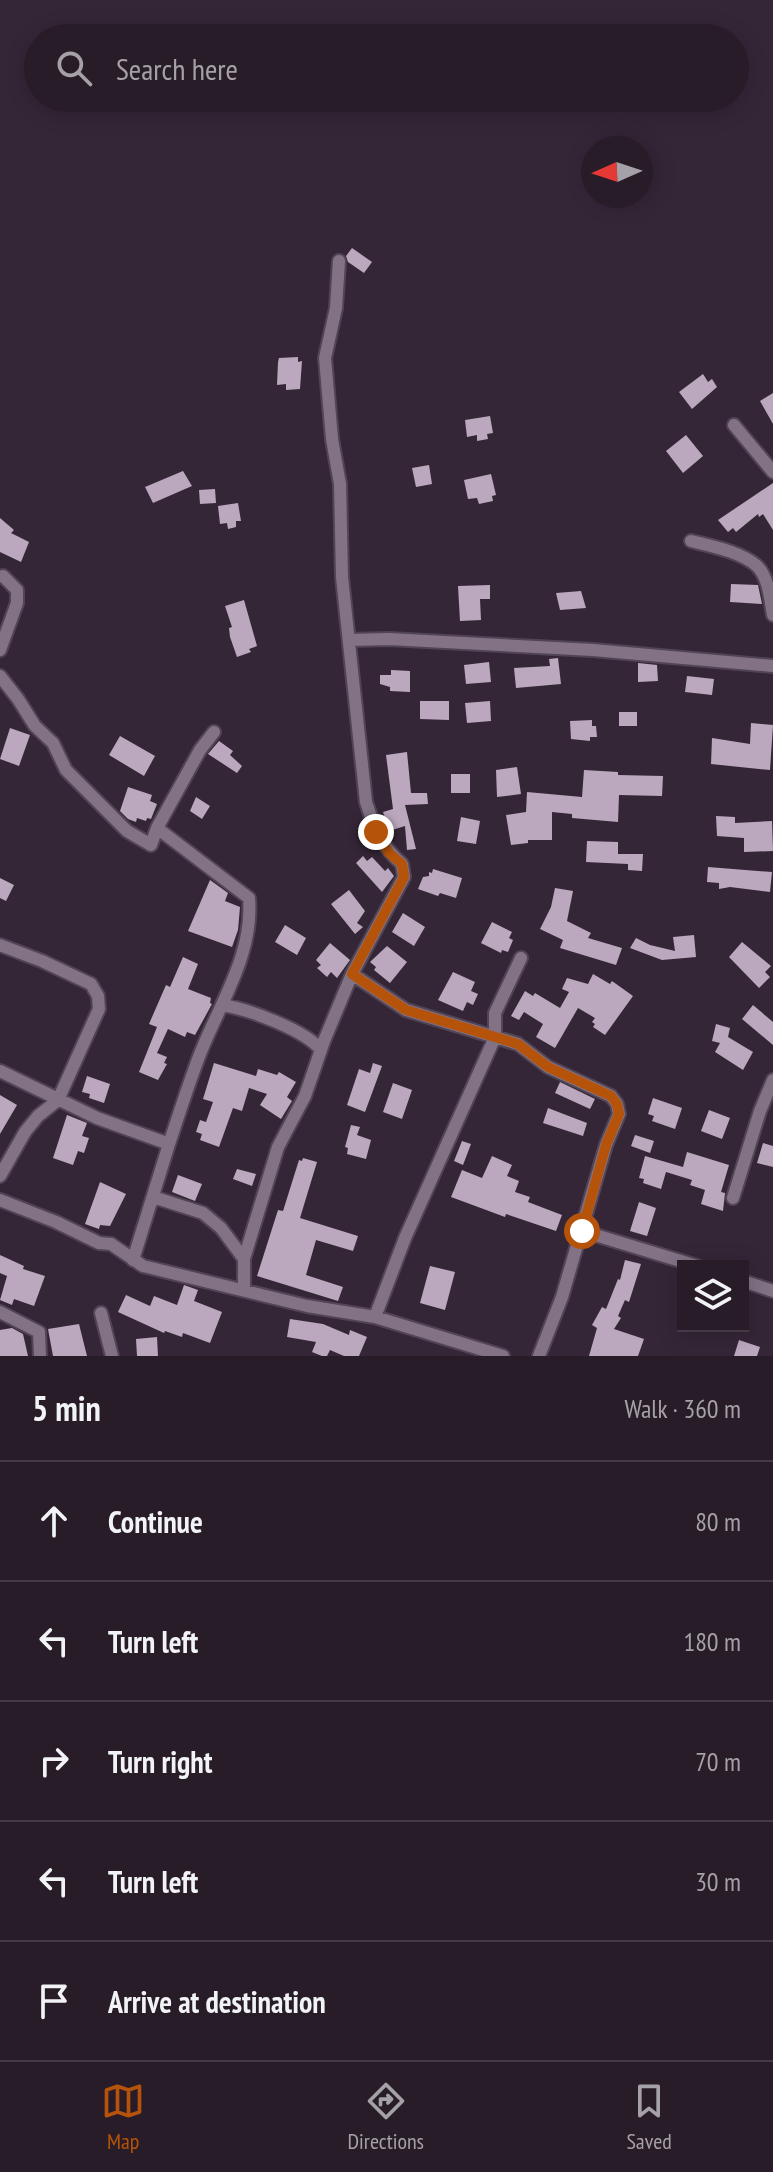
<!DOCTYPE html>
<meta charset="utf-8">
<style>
body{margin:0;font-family:"PT Sans Narrow",sans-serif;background:#342935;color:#f1f3f6}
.controls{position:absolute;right:24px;bottom:24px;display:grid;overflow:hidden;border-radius:0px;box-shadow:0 4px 20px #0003}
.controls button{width:72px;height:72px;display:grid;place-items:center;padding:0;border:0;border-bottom:2px solid #443a46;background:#281c29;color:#f1f3f6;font:40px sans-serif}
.compass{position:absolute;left:581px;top:136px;width:72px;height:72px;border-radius:50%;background:#281c29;box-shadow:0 4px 20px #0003;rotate:267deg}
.stop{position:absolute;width:24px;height:24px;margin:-18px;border:6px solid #b45309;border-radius:50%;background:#fff}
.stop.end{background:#b45309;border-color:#fff;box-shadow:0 2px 8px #0008}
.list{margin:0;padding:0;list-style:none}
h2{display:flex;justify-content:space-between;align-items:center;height:104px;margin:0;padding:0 32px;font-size:34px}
h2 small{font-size:26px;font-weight:400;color:#a5a1a8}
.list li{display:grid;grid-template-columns:52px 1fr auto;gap:24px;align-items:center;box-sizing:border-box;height:120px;padding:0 32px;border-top:2px solid #443a46}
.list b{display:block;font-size:30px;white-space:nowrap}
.list em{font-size:26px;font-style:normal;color:#a5a1a8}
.icon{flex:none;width:44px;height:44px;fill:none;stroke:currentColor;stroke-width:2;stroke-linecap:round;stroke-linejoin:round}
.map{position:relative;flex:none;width:773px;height:1356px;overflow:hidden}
.search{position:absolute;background:#281c29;box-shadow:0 4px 20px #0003;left:24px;right:24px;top:24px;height:88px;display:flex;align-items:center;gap:20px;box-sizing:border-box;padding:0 28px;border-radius:44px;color:#a5a1a8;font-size:30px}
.sheet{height:704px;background:#281c29}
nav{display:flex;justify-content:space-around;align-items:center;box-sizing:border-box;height:112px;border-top:2px solid #443a46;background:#281c29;font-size:22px;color:#a5a1a8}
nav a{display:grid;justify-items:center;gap:4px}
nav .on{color:#b45309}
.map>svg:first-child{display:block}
.building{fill:#bba8be}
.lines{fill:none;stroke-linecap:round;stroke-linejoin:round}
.minor-casing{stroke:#514454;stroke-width:16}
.minor{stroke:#837286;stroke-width:12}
.route{stroke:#b45309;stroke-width:10}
</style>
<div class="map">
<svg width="773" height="1356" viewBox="0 0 773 1356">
<rect width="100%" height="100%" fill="#352637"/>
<path class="building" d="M352 248 372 262 364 273 348 262 346 256Z
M298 357V362L302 361 300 389 286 390V384L277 385 278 362 279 358Z
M703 374 708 382 712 379 717 387 692 409 679 392Z
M773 393V424L760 401Z
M490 416 493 433 487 434 488 439 477 441V435L467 437 465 420Z
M686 435 703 456 683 473 666 451Z
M429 465 432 484 416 487 412 468Z
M183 471 192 486 153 503 145 487Z
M491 474 496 495 492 496 493 501 479 504 477 498 468 499 464 480Z
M773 483V530L763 514 759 517 758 514 736 532 733 528 728 532 718 520Z
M215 489 216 503 200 504 199 490Z
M238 503 241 521H236V527L228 529 227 523 220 524 218 506Z
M0 518 14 530 11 533 29 542 21 562 0 552Z
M731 584 758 585 762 604 730 602Z
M490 585V599H480L481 620 460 621 458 586Z
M581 591 586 608 560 610 556 593Z
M244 600 257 646 249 649 251 652 237 657 230 637 229 628 232 627 225 606Z
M558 658 561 684 516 688 514 668 550 666 549 659Z
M489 662 491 682 466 684 464 665Z
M638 663 657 665 658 681 638 682Z
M391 670 410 671V692L390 691V687L380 684V675H391Z
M687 676 714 679 712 695 685 692Z
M420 701H449V720L420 719Z
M490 701 491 721 467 723 465 703Z
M619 712H637V726H619Z
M592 720V726H596L597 737H590V741L571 739 570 721Z
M751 723 773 725 770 770 711 764 712 738 750 744Z
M10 728 30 735 19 766 0 759Z
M120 736 155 756 144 776 109 755Z
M219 741 233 751 230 755 242 766 237 773 208 754Z
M407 752 411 793H427L428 804 405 805 416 849 407 850 405 826 389 831 383 812 393 809 386 755Z
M517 767 521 794 497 797 496 770Z
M584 770 618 772V775L663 776 662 796 619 795 618 822 572 818V814L552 812V840H528V843L511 845 506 815 526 812 527 792 582 797Z
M451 774H470V793H451Z
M128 787 152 795 150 801 157 804 151 819 147 818 146 821 137 818 136 822 128 819 120 811Z
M196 797 210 806 202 819 190 811Z
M716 816 735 817V823L772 821 773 851 744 852V838L717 836Z
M461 817 480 821 476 844 457 841Z
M587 841 618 842V854H643L642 871 628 870V864L586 862Z
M363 856 367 861 372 857 385 871 388 868 394 876 382 892 356 863Z
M708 867 772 872 770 892 730 887 719 889V883L707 882Z
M433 869 462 878 456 898 440 893 438 896 418 889 423 877 429 876V872L432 873Z
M0 878 14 885 6 901 0 898Z
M210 880 228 893 225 901 240 907 238 930 232 947 188 931Z
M555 888 573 891 567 921 591 933 588 938 622 948 616 965 560 948 563 940 540 929 551 907Z
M349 890 365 911 357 923 363 927 355 934 331 904Z
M403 913 425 927 414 946 392 932Z
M492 922 512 932 509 938 513 940 508 952 502 950 501 953 481 943Z
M285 925 306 938 297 955 275 942Z
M694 935 696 957 662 960 630 948 636 938 650 945 675 951 673 937Z
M742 942 771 966 765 972 770 977 759 988 729 957Z
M330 943 350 960 337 978 331 972 327 977 317 968 321 965 316 960Z
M387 946 407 962 390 983 374 970 376 967 370 962Z
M183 957 198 964 188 989 211 998 210 1003 212 1004 195 1035 187 1032 185 1037 168 1029 157 1053 167 1057 164 1063 167 1064 158 1080 139 1072 157 1027 149 1024 166 985 170 987Z
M453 972 475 982 471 991 478 994 473 1005 467 1002 463 1011 438 1000Z
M593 974 610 984 612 981 633 996 605 1035 593 1027 595 1024 592 1022 595 1018 578 1008 555 1048 536 1037 543 1024 524 1012 519 1020 511 1016 525 991 533 996 535 993 560 1008 569 992 562 989 567 978 588 984Z
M753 1005 773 1022V1045L742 1019Z
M716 1024 730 1028 728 1037 753 1052 743 1070 715 1052 720 1043 712 1041Z
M214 1063 256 1076 258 1069 277 1075 279 1072 296 1082 287 1097 292 1101 281 1119 260 1105 267 1094 249 1088 242 1111 233 1108 219 1147 200 1140 202 1134 196 1132 200 1120 206 1122 213 1102 203 1099Z
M373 1063 382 1066 365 1112 347 1105 359 1069 370 1073Z
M87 1076 110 1084 104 1103 89 1098 90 1094 82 1092Z
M560 1082 595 1099 590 1109 555 1093Z
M393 1083 412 1090 402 1119 383 1112Z
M0 1095 17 1105 0 1134Z
M653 1098 682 1108 675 1129 652 1121 654 1116 648 1114Z
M548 1108 587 1123 583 1136 543 1123Z
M709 1110 730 1118 722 1139 701 1131Z
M67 1115 87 1123 82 1136 89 1138 84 1153 78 1151 73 1165 53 1158Z
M351 1125 360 1127 357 1135 371 1140 366 1159 347 1154 348 1148 345 1147Z
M635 1135 654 1141 650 1153 631 1146Z
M462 1141 471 1144 463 1165 454 1161Z
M763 1143 773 1146V1167L757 1163Z
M687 1152 729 1165 721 1192 725 1193 723 1211 701 1204 705 1190 690 1185 692 1180 666 1172 661 1189 643 1183 644 1179 639 1178 645 1156 683 1167Z
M492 1156 512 1165 507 1176 519 1181 515 1192 530 1197 528 1202 562 1215 556 1231 506 1214 505 1217 451 1197 462 1170 482 1178Z
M303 1158 317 1162 300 1218 358 1236 353 1251 316 1240 306 1275 343 1287 338 1301 257 1276 278 1210 283 1211 299 1160 302 1161Z
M237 1169 256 1174 252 1186 233 1179Z
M178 1175 202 1184 195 1201 172 1192Z
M100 1182 126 1194 110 1226 100 1225 99 1229 85 1224Z
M639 1202 656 1208 647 1236 630 1231Z
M0 1255 24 1266 23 1269 45 1276 34 1306 14 1299 12 1305 0 1300 7 1276 0 1273Z
M625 1260 641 1264 629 1302 625 1300 618 1316 621 1318 614 1329 644 1339 638 1356H589L597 1328 592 1325 602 1307 606 1309 618 1279 620 1280Z
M430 1266 455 1272 445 1310 420 1303Z
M184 1285 198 1290 194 1301 222 1312 210 1343 183 1333 182 1337 165 1331 164 1333 118 1312 126 1295 150 1306 154 1296 177 1305Z
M290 1319 323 1324 349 1335 350 1330 367 1337 359 1356H344L330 1350 327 1356H322L312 1352 316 1342 287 1337Z
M79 1324 87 1356H53L48 1329Z
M12 1328 23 1334 28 1356H0V1330Z
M157 1337 158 1356H137L136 1339Z
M739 1340 760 1347 757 1356H734Z"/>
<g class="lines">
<g class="minor-casing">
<path id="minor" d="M734 425 773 472
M691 541C711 546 742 552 757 566 769 578 770 599 773 615
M349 640 389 639 593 650 773 666
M0 650 17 603V590L3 576
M0 676 18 699 35 726 53 743 66 770 127 831 151 845 157 828
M0 945 42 961 91 984 98 996 99 1009 58 1100 38 1116 25 1132 0 1176
M352 974 406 1010 518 1044 548 1067 611 1096 617 1104 619 1114 606 1145 562 1297 539 1356
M222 1005C248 1009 305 1030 321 1050
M0 1071 97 1118 169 1144C178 1117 187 1089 197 1062 216 1009 254 957 249 898L157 828 200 750 214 732
M153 1197 203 1213 221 1228 244 1259
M733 1198 760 1111 773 1080
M0 1200 56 1222 99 1243 111 1244 143 1266 307 1306 375 1317 503 1356
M582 1231 697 1266
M133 1260 169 1144
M743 1281 773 1291
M244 1289V1259L278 1147 305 1096 324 1041 352 974 404 877 402 864C382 847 374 827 366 802L342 577 340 484 332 439 325 358 336 308 339 261
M0 1312 39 1332 40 1356
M101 1313 112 1356
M375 1317 405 1238 495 1037V1013L521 958"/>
</g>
<use href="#minor" class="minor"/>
</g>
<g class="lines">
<path class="route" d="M376 832 389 853 402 864 404 877 352 974 406 1010 518 1044 548 1067 611 1096 617 1104 619 1114 606 1145 582 1231"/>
</g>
</svg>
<div class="controls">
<button><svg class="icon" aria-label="layers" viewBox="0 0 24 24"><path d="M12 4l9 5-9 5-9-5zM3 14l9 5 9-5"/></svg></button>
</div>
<svg class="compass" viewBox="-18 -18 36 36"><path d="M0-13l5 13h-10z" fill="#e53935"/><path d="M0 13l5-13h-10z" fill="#a5a1a8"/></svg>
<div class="stop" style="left:582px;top:1231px"></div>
<div class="stop end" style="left:376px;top:832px"></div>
<div class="search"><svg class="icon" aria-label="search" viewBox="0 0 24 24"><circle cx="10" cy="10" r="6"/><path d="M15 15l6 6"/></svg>Search here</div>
</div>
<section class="sheet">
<h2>5 min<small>Walk · 360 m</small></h2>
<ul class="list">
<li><svg class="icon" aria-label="ahead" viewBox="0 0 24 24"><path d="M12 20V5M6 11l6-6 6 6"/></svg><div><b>Continue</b></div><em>80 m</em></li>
<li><svg class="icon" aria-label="left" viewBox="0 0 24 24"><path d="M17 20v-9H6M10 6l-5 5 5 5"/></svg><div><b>Turn left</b></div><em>180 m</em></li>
<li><svg class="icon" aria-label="right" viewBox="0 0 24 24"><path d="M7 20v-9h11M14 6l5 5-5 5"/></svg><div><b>Turn right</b></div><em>70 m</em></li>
<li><svg class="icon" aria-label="left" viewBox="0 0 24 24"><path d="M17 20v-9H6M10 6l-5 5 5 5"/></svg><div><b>Turn left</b></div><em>30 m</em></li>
<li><svg class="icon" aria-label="arrive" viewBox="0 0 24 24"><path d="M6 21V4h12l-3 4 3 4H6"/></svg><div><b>Arrive at destination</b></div></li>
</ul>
</section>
<nav>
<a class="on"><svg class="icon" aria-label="map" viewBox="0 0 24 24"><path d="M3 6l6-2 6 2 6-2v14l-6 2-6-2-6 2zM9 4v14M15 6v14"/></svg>Map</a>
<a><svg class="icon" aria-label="directions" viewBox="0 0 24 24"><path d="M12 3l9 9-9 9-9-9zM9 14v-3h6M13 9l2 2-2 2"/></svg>Directions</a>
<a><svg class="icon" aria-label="saved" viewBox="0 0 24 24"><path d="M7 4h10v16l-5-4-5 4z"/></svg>Saved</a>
</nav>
